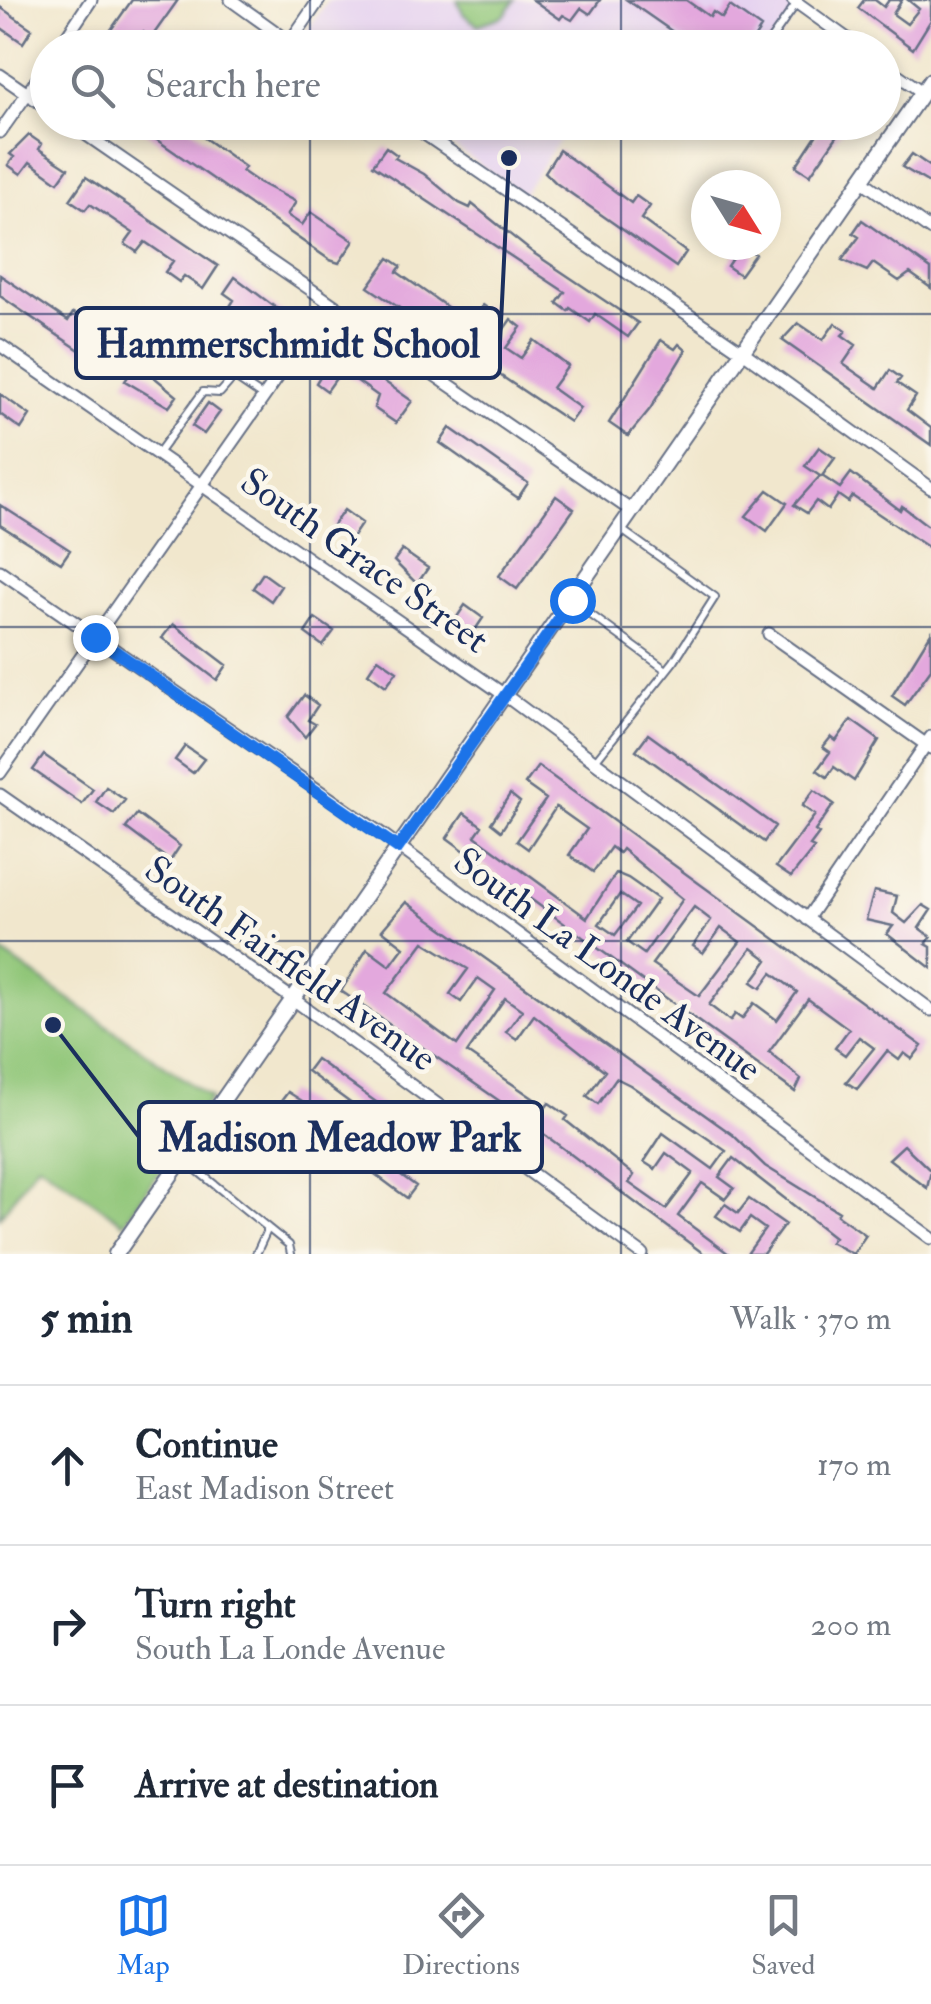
<!DOCTYPE html>
<meta charset="utf-8">
<style>
body{margin:0;font-family:"IM FELL Double Pica",serif;background:#f6f6f7;color:#1f2937}
.compass{position:absolute;left:691px;top:170px;width:90px;height:90px;border-radius:50%;background:#fff;box-shadow:0 5px 15px #0003;rotate:127deg}
.stop{position:absolute;width:30px;height:30px;margin:-22px;border:8px solid #1a73e8;border-radius:50%;background:#fff}
.stop.end{background:#1a73e8;border-color:#fff;box-shadow:0 2px 10px #0008}
.list{margin:0;padding:0;list-style:none}
h2{display:flex;justify-content:space-between;align-items:center;height:130px;margin:0;padding:0 40px;font-size:42px}
h2 small{font-size:32px;font-weight:400;color:#747a83}
.list li{display:grid;grid-template-columns:65px 1fr auto;gap:30px;align-items:center;box-sizing:border-box;height:160px;padding:0 40px;border-top:2px solid #e0e1e3}
.list b{display:block;font-size:38px;white-space:nowrap}
.list p{margin:0;font-size:32px;white-space:nowrap;color:#747a83}
.list em{font-size:32px;font-style:normal;color:#747a83}
.icon{flex:none;width:55px;height:55px;fill:none;stroke:currentColor;stroke-width:2;stroke-linecap:round;stroke-linejoin:round}
.map{position:relative;flex:none;width:931px;height:1254px;overflow:hidden}
.search{position:absolute;background:#fff;box-shadow:0 5px 15px #0003;left:30px;right:30px;top:30px;height:110px;display:flex;align-items:center;gap:25px;box-sizing:border-box;padding:0 35px;border-radius:55px;color:#747a83;font-size:38px}
.sheet{height:610px;background:#fff}
nav{display:flex;justify-content:space-around;align-items:center;box-sizing:border-box;height:140px;border-top:2px solid #e0e1e3;background:#fff;font-size:28px;color:#747a83}
nav a{display:grid;justify-items:center;gap:5px}
nav .on{color:#1a73e8}
.map>svg:first-child{display:block}
.built{fill:#e6d3f0}
.green{fill:#90c678;stroke:#567a6b;stroke-width:2.5}
.building{fill:#e3a8dd;fill-rule:evenodd}
.lines{fill:none;stroke-linecap:round;stroke-linejoin:round}
.service-casing{stroke:#666f85;stroke-width:10}
.minor-casing{stroke:#666f85;stroke-width:15}
.tertiary-casing{stroke:#666f85;stroke-width:18}
.service{stroke:#fff;stroke-width:6}
.minor{stroke:#fff;stroke-width:11}
.tertiary{stroke:#fff;stroke-width:14}
.route{stroke:#1a73e8;stroke-width:12}
.grid{fill:none;stroke:#1b2f5e;stroke-width:2.5;stroke-opacity:0.55}
.labels{text-anchor:middle;stroke-width:9;stroke-linejoin:round;paint-order:stroke}
.street-label{font-size:38px;fill:#1b2f5e;stroke:#fbf7ec}
.leader{fill:none;stroke:#1b2f5e;stroke-width:4}
.callout-dot{fill:#1b2f5e;stroke:#fbf7ec;stroke-width:4}
.callout{fill:#fbf7ec;stroke:#1b2f5e;stroke-width:4}
.callout-label{font-size:40px;text-anchor:middle;font-weight:bold;fill:#1b2f5e}
</style>
<div class="map">
<svg width="931" height="1254" viewBox="0 0 931 1254">
<rect width="100%" height="100%" fill="#fbf7ec"/>
<filter id="ink" filterUnits="userSpaceOnUse"><feTurbulence type="fractalNoise" baseFrequency=".01" numOctaves="2"/><feDisplacementMap in="SourceGraphic" scale="20" xChannelSelector="R" yChannelSelector="G"/><feConvolveMatrix kernelMatrix="1 2 1 2 8 2 1 2 1" color-interpolation-filters="sRGB"/></filter>
<filter id="wash" filterUnits="userSpaceOnUse"><feTurbulence type="fractalNoise" baseFrequency=".0048" numOctaves="4" result="noise"/><feDisplacementMap in="SourceGraphic" scale="40" xChannelSelector="R" yChannelSelector="G"/><feGaussianBlur stdDeviation="2.25" result="paint"/><feColorMatrix in="noise" values="0 0 0 0 0 0 0 0 0 0 0 0 0 0 0 0 0 1.4 0 .05"/><feComposite in="paint" operator="in"/></filter>
<g filter="url(#wash)">
<rect width="100%" height="100%" fill="#f1e7cd"/>
<path class="built" d="M328 0H780L799 13 774 47 310 48 300 41Z
M419 123H571L523 194Z"/>
<path class="green" d="M457 0H515L504 16 478 25 464 15Z
M0 951 211 1098 124 1223 38 1163 0 1217Z"/>
<g id="blocks">
<path class="building" d="M132 0H178L151 38 143 32 132 48 118 43 112 48 103 41Z
M533 0H600L590 14 581 8 572 20 563 15 560 19Z
M627 0H686L710 17 713 12 722 18 730 6 761 28 748 48 737 43 734 48H696Z
M864 0H875L884 7 889 0H902L893 14 907 24 919 9 908 0H931V20L913 49 858 8Z
M0 7 32 29 23 43 0 27Z
M131 122H182L245 167 242 171 258 182 296 202 287 215 302 225 311 212 354 241 339 263 330 260Z
M825 122H847L810 175 796 166Z
M29 135 42 144 39 149 68 168 58 182 30 162 21 174 8 165 14 157 10 154Z
M386 147 397 155 395 158 424 174 459 203 470 208 472 204 532 252 638 323 628 337 595 314 590 322 570 308 568 311 557 303 565 292 373 165Z
M559 150 631 203 636 196 650 206 641 219 686 252 676 267 556 183 545 172Z
M912 154 931 167V184L902 167Z
M86 177 218 266 203 289 184 276 179 282 165 272 173 261 145 242 137 252 125 244 133 233 90 204 85 210 70 200Z
M862 220 931 269V288L910 273 899 281 873 263 867 271 842 260 859 237 853 233Z
M741 245 755 254 740 275 727 266Z
M389 258 401 266 397 272 470 323 483 305 493 312 480 331 495 342 511 319 521 327 506 348 521 358 534 340 568 366 552 388 580 408 570 422 368 287Z
M0 275 68 321 73 313 131 350 122 362 111 355 103 366 0 296Z
M235 277 284 314 268 336 229 308 234 300 224 293Z
M798 323 823 340 835 323 846 331 842 335 856 345 843 364 878 388 890 370 901 378 897 383 916 396 907 410 931 428V445L782 340Z
M661 340 675 349 679 344 686 350 650 409 628 436 609 423Z
M337 348 412 401 396 423 374 408 378 396 342 370 327 391 316 383Z
M137 363 177 396 169 407 125 381Z
M0 394 30 415 21 429 0 414Z
M208 403 220 412 204 434 192 426Z
M450 428 528 483 518 498 440 443Z
M819 447 835 458 822 476 840 488 851 473 900 510 902 506 931 528V549L852 496 848 502 838 495 828 510 816 501 807 513 794 505 820 476 805 466Z
M768 490 787 503 767 531 746 516Z
M556 496 574 509 517 589 499 576Z
M0 505 70 550 61 563 0 525Z
M344 510 362 523 352 538 333 525Z
M402 550 428 568 417 584 394 561Z
M263 573 281 586 271 601 253 588Z
M465 605 483 618 473 633 455 620Z
M315 618 334 631 323 646 305 633Z
M173 624 227 665 217 680 162 638Z
M931 633V669L905 705 892 696Z
M378 658 397 671 386 686 368 673Z
M304 695 318 705 308 720 315 724 305 737 288 717Z
M851 720 879 740 854 781 834 767 827 777 817 770 830 752 823 747 831 737 836 741Z
M648 734 775 826 764 842 636 750Z
M185 746 204 759 193 773 175 760Z
M44 755 93 789 82 804 33 770Z
M538 766 922 1046 912 1059 904 1053 899 1060 887 1051 857 1089 846 1082 874 1048 859 1037 845 1055 835 1048 849 1029 808 999 769 1052 801 1079 795 1092 447 838 464 813 482 826 475 836 587 918 616 873 628 878 658 899 627 942 644 954 683 899 622 849 619 853 611 847 593 872 582 864 569 855 587 829 556 807 528 849 517 841 546 799 525 784ZM620 894 637 906 615 935 599 924ZM694 907 711 920 693 946 703 953 721 928 740 942 699 996 652 964ZM752 948 768 960 752 982 761 988 772 973 797 992 777 1020 754 1003 742 1019 735 1014 730 1021 709 1005Z
M106 787 125 800 114 814 96 802Z
M814 790 834 804 815 831 819 834 810 846 814 848 791 877 776 867 815 815 802 806Z
M510 794 520 802 501 831 491 823Z
M137 814 180 846 170 861 126 828Z
M874 891 897 896 893 913 906 923 923 905 931 910 919 928 931 937 926 944 931 947V968L887 934 893 926 866 920Z
M406 902 733 1135 765 1166 839 1212 837 1215 866 1235 853 1254 830 1242 834 1237 733 1158 719 1177 734 1188 725 1199 702 1183 678 1216 729 1254H704L501 1102 341 991 367 949 390 966 404 947 382 930ZM424 942 468 969 450 994 461 1002 478 978 495 990 457 1045 386 993ZM505 998 522 1010 506 1032 517 1039 534 1015 605 1071 587 1096 598 1104 616 1078 630 1085 726 1151 713 1169 663 1133 644 1162 655 1169 666 1153 693 1173 666 1209 629 1183 634 1175 565 1120 568 1116 549 1103 546 1107 467 1053Z
M316 1059 450 1155 440 1169 307 1071Z
M288 1092 348 1130 345 1134 416 1186 407 1198 348 1154 351 1150 279 1104Z
M904 1145 931 1171 927 1188 889 1159Z
M749 1199 785 1224 763 1254H747L765 1229 750 1218 740 1232 716 1216 725 1204 738 1213Z"/>
</g>
</g>
<g filter="url(#ink)">
<use href="#blocks" fill-opacity="0" stroke="#666f85" stroke-width="2.5"/>
<g class="lines">
<g class="service-casing">
<path id="service" d="M620 43 627 48
M765 48 796 4
M159 452 203 392 220 393 234 377 262 396
M572 601 665 669
M595 761 674 661 715 597 622 530
M183 1159 289 1245 291 1254
M256 1254 268 1228"/>
</g>
<g class="minor-casing">
<path id="minor" d="M231 0 298 48
M793 0 860 48
M290 42 319 0
M59 48 91 0
M884 65 922 92
M0 75 48 108
M68 122 632 511
M407 122 743 352 931 488
M0 132 48 64
M861 180 931 230
M0 345 506 696 931 1010
M0 571 383 835 931 1238
M769 634 931 748
M0 773 329 304
M0 795 293 999 642 1254
M807 919 931 737"/>
</g>
<g class="tertiary-casing">
<path id="tertiary" d="M116 1254 931 80"/>
</g>
<use href="#service" class="service"/>
<use href="#minor" class="minor"/>
<use href="#tertiary" class="tertiary"/>
</g>
</g>
<g class="lines" filter="url(#ink)">
<path class="route" d="M95 637 398 848 572 600"/>
</g>
<path class="grid" d="M310 0V48M621 0V48M310 122V1254M621 122V1254M0 314H931M0 627H931M0 941H931"/>
<g class="labels">
<g class="street-label">
<text transform="translate(365 560) rotate(35)" y="13">South Grace Street</text>
<text transform="translate(291 963) rotate(35)" y="13">South Fairfield Avenue</text>
<text transform="translate(608 964) rotate(36)" y="13">South La Londe Avenue</text>
</g>
</g>
<path class="leader" d="M509 158L500 343M53 1025L139 1137"/>
<g class="callout-dot">
<circle cx="509" cy="158" r="10"/>
<circle cx="53" cy="1025" r="10"/>
</g>
<g class="callout">
<rect x="76" y="308" width="424" height="70" rx="10"/>
<rect x="139" y="1102" width="403" height="70" rx="10"/>
</g>
<g class="callout-label">
<text x="288" y="357">Hammerschmidt School</text>
<text x="340" y="1151">Madison Meadow Park</text>
</g>
</svg>
<svg class="compass" viewBox="-18 -18 36 36"><path d="M0-13l5 13h-10z" fill="#e53935"/><path d="M0 13l5-13h-10z" fill="#747a83"/></svg>
<div class="stop" style="left:572px;top:600px"></div>
<div class="stop end" style="left:95px;top:637px"></div>
<div class="search"><svg class="icon" aria-label="search" viewBox="0 0 24 24"><circle cx="10" cy="10" r="6"/><path d="M15 15l6 6"/></svg>Search here</div>
</div>
<section class="sheet">
<h2>5 min<small>Walk · 370 m</small></h2>
<ul class="list">
<li><svg class="icon" aria-label="ahead" viewBox="0 0 24 24"><path d="M12 20V5M6 11l6-6 6 6"/></svg><div><b>Continue</b><p>East Madison Street</p></div><em>170 m</em></li>
<li><svg class="icon" aria-label="right" viewBox="0 0 24 24"><path d="M7 20v-9h11M14 6l5 5-5 5"/></svg><div><b>Turn right</b><p>South La Londe Avenue</p></div><em>200 m</em></li>
<li><svg class="icon" aria-label="arrive" viewBox="0 0 24 24"><path d="M6 21V4h12l-3 4 3 4H6"/></svg><div><b>Arrive at destination</b></div></li>
</ul>
</section>
<nav>
<a class="on"><svg class="icon" aria-label="map" viewBox="0 0 24 24"><path d="M3 6l6-2 6 2 6-2v14l-6 2-6-2-6 2zM9 4v14M15 6v14"/></svg>Map</a>
<a><svg class="icon" aria-label="directions" viewBox="0 0 24 24"><path d="M12 3l9 9-9 9-9-9zM9 14v-3h6M13 9l2 2-2 2"/></svg>Directions</a>
<a><svg class="icon" aria-label="saved" viewBox="0 0 24 24"><path d="M7 4h10v16l-5-4-5 4z"/></svg>Saved</a>
</nav>
